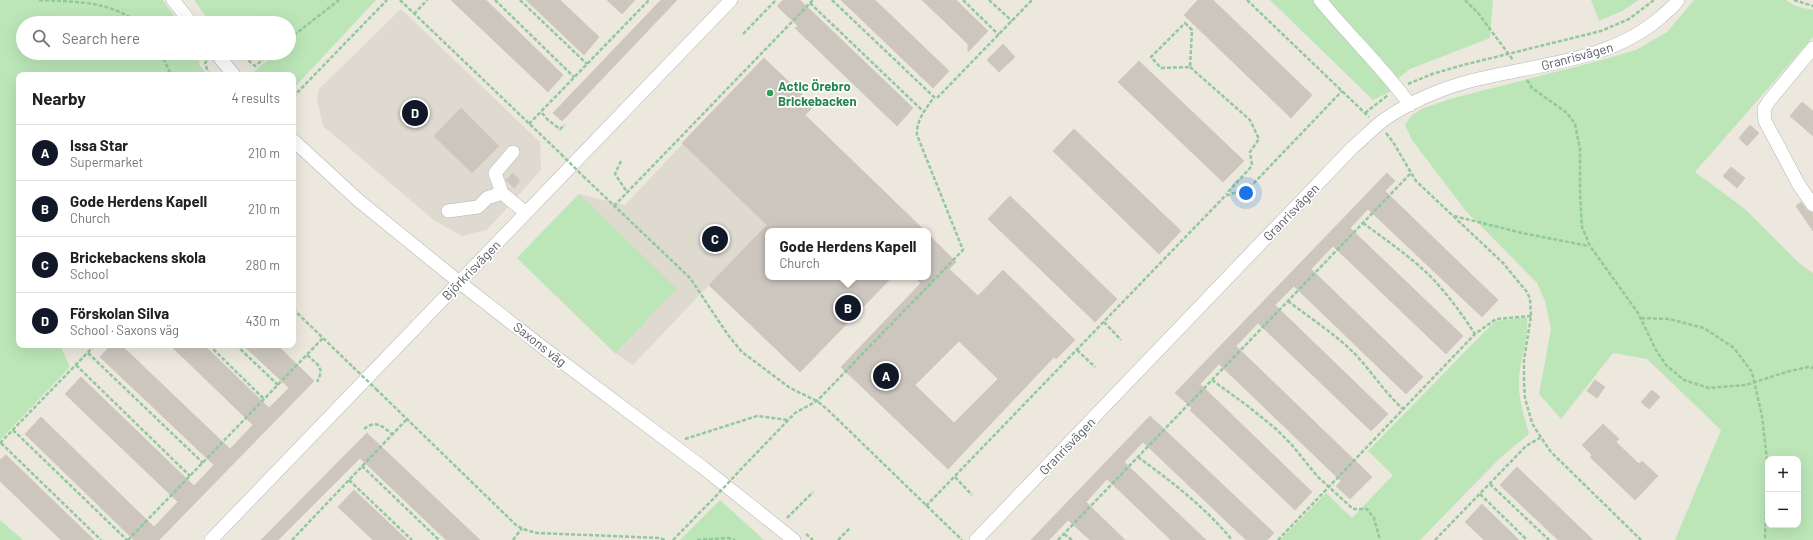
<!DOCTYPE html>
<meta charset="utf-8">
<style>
body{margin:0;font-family:Barlow,sans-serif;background:#f2f2f2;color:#202124}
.controls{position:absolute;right:12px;bottom:12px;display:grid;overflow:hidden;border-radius:8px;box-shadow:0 4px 16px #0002}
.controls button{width:36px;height:36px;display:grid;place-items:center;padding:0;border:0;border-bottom:1px solid #e0e0e0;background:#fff;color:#202124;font:20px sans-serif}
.you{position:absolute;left:1246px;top:193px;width:14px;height:14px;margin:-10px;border:3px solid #fff;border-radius:50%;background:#1a73e8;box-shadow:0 0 0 6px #1a73e833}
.badge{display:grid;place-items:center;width:26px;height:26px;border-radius:50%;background:#111827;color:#fff;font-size:13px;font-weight:700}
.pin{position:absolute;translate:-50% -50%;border:2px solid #fff;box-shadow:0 1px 4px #0006}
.popup{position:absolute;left:765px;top:228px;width:166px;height:52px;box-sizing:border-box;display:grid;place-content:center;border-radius:8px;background:#fff;filter:drop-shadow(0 1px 3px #0005);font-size:13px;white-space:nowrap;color:#757577}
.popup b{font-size:15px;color:#202124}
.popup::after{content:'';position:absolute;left:50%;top:100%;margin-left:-8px;border:8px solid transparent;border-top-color:#fff}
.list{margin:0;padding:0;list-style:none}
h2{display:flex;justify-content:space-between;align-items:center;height:52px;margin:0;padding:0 16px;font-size:17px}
h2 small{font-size:13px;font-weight:400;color:#757577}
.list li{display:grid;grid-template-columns:26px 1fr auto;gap:12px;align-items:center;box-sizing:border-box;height:56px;padding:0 16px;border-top:1px solid #e0e0e0}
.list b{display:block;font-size:15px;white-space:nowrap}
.list p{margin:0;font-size:13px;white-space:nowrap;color:#757577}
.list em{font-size:13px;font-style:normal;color:#757577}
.icon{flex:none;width:22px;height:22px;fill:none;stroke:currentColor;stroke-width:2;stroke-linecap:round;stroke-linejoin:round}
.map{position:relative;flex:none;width:1813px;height:540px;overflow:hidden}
.search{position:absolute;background:#fff;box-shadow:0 4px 16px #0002;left:16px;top:16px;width:280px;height:44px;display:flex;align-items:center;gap:10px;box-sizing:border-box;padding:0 14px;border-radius:22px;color:#757577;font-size:15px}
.panel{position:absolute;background:#fff;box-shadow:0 4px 16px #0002;left:16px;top:72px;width:280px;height:276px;border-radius:8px}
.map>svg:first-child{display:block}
.education{fill:#dedacf}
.green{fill:#bce6b8;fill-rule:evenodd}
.building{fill:#ccc6bf;stroke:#d1c9bc;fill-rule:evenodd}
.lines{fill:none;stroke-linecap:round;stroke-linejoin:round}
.minor-casing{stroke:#b2b6bb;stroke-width:14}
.path{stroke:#91c89c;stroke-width:2.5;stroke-dasharray:4 2;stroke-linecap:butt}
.minor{stroke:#fff;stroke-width:13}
.path-bridge{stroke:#91c89c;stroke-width:2.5;stroke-dasharray:4 2;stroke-linecap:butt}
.leisure-dot{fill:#2e9e5b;stroke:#fff;stroke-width:1.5}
.labels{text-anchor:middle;stroke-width:3.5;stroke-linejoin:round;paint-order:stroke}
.street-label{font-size:13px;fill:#585c61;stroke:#fff}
.leisure-label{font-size:13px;font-weight:bold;fill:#27864d;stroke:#fff;text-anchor:start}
</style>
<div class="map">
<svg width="1813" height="540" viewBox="0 0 1813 540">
<rect width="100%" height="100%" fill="#ece8de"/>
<path class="education" d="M401 9 540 142 541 170 487 230 462 236 435 221 323 126 317 100 319 89Z
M739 84 805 115 914 220 903 231H768V277L833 304 850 321 800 372 709 285 633 365 615 353 517 258 579 194 625 205Z"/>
<path class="green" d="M0 0H163L179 23H23V53H197L200 66 208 75H19V345H60L70 367 0 440Z
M194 0H376L293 89V75H250L276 53H289V42L291 40H289V23H211Z
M1270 0H1493L1490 38 1410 69 1397 79 1392 91 1373 100Z
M1591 0H1639L1622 11 1599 21Z
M1694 0H1786L1795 6 1813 10V37L1695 172 1745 209 1800 264 1813 273V540H1675L1721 430 1647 359 1613 353 1561 419 1539 394 1551 329 1545 301 1537 283 1465 210 1412 140 1405 125 1410 117 1421 109 1450 99 1598 61 1636 50 1667 32ZM1768 459H1798V525H1768Z
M579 194 677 289 615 353 517 258Z
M1527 317C1529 339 1520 358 1519 379 1518 398 1524 416 1529 434L1500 458 1420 540H1280L1326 493 1352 518 1393 475 1368 451 1495 321Z
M720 500 764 540H680Z
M0 520 23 540H0Z"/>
<path class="building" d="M451 0H486L563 75 548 92Z
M526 0H560L599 37 584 55Z
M607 0H635L622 14Z
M661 0H677L562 121 553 113Z
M783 0H800L913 108 897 126 795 28 798 26 777 6Z
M841 0H875L949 71 933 88Z
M922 0H956L988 31 968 52V44Z
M1198 0H1213L1312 95 1291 118 1184 15Z
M1003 44 1015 57 999 72 987 60Z
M764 58 814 106 805 115 925 231H768V277H892L800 372 709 285 767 225 682 143Z
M1139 61 1244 161 1223 182 1118 82Z
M1802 102 1813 111V136L1790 116Z
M461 108 499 146 472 173 434 136Z
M1750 125 1759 133 1747 146 1739 138Z
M1074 129 1181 231 1159 254 1053 151Z
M1731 167 1745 178 1737 188 1723 176Z
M513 173 520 181 514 188 506 180Z
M1387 173 1395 181 1385 191 1498 300 1482 317 1368 209 1350 228 1463 336 1446 354 1333 246 1311 269 1423 377 1406 394 1294 286 1275 305 1388 414 1371 431 1258 323 1236 346 1372 477 1350 499 1336 486 1341 481 1219 364 1200 384 1312 492 1295 510 1190 410 1192 408 1175 393Z
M1010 196 1117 299 1095 322 988 219Z
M1801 202 1807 210 1813 213V231L1796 206Z
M928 234 956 262 949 269 978 296 1003 270 1075 340 1056 359 1054 357 948 469 841 367 921 283 914 277H928ZM959 341 998 379 954 423 915 385Z
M111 345H121L230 449 253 425 170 345H204L269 408 289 388 243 345H277L314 381 159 540H134L25 434 41 417 154 527 178 502 65 394 81 377 194 486 214 465 100 357Z
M1595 380 1605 387 1597 398 1587 391Z
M1652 390 1660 397 1649 409 1641 402Z
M1150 416 1274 533 1267 540H1246L1143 442 1124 462 1206 540H1171L1107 479 1086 502 1125 540H1090L1068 520 1049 540H1031Z
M1603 424 1619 439 1616 442 1639 464 1642 461 1658 476 1635 500 1590 457 1592 455 1582 445Z
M367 433 389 454 480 540H446L360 458 278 540H261Z
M6 455 94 540H61L0 481V460Z
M1517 467 1593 540H1558L1500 485Z
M354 490 407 540H373L338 507Z
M1482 504 1519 540H1484L1465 522Z"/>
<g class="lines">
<g class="minor-casing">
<path id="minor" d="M173 0 191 23
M1320 0C1349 36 1383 67 1410 105
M1813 48 1769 101 1764 109 1765 121 1799 185 1813 205
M216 53 234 75
M293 140 358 200 459 282 541 346 701 466 794 540
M502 193 495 173 513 152
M448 211 478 207 487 198 502 193 526 213
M211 540 731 0
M976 540 1353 147C1364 138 1374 127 1385 119 1401 108 1421 98 1439 91 1511 63 1600 70 1661 17 1667 11 1674 7 1678 0"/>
</g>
<path class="path" d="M39 0C73 2 109 0 138 23
M400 0 561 154
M495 0 574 77
M520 0 587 64
M832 0 934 97 937 98 1032 0
M963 0 999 35
M989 0 1012 21
M1247 0 1369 117
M1465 0 1478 13 1513 60
M1794 0 1813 6
M810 3 924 112
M414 14 427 0
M1185 23 1192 30 1190 67 1161 68 1151 57Z
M743 34 776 0
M289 39 339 0
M161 53 171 75
M239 53 255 66 271 53
M207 61 205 63 209 75
M1190 67 1250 120 1259 139 1250 152 1252 165 1250 168 1226 194
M1527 80 1532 88 1567 113 1575 124 1580 149V194L1582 227 1590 246 1638 313 1657 352 1667 366 1684 380 1709 388 1746 385 1786 372 1808 367 1813 368
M1408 84 1432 74 1463 65 1601 31 1629 19 1654 0
M293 97 387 0
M542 113 548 120 560 129 565 125
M1365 113 1388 95
M529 124 649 0
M1386 133 1393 142 1416 181 1503 263 1527 292 1530 299 1531 316 1524 360V382L1525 398 1532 423 1538 433 1551 452 1641 540
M621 161 615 174 627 192
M583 176 690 278 728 335 742 352 790 388 817 401 828 410 962 540
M614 206 813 0
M1454 216 1522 233 1589 246
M1363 223C1386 240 1411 257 1432 278 1448 295 1462 314 1475 334
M1288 301C1310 318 1335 334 1355 354 1372 372 1385 393 1403 409
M293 309 353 367
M1641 318 1669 319 1704 328 1734 348 1752 372 1762 416 1767 460 1765 540
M1104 322 1121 340
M209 345 264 399
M236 345 278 385
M1077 350 1095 367
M88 353 203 463
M307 355C318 365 325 367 317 382
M76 365 190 476
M1212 380 1249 407 1276 429 1292 445 1317 476 1353 509H1367L1374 518 1380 540
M376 389 517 526 526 530 537 533 660 538 665 540
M364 429C376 419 383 427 392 434
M13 430 127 540
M685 439 757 416 788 420
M0 443 95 345
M1 443 101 540
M1138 457C1172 482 1205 507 1232 540
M362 466 439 540
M744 466 795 413 817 401 963 250 917 135C916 120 926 109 934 97
M955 477 972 495
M349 480 412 540
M1490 484 1549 540
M1480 494 1527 540
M926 506 1225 196 1240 191 1254 183 1342 91
M787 518 813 492
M806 534 813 540
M1064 534 1072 540
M128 540 323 338
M292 540 407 419
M513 540 522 528
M673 540 715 497
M697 540 728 538 735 540
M838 540 850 528
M1058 540 1411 173
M1278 540 1475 334 1496 319 1531 316
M1435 540 1526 446 1540 438"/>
<use href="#minor" class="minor"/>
<path class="path-bridge" d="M561 154 583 176
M353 367 376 389
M715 497 744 466"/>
</g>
<circle class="leisure-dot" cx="770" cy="93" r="4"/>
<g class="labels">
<g class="street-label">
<text transform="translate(1577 56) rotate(-15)" y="5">Granrisvägen</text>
<text transform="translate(1291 212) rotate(-46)" y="5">Granrisvägen</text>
<text transform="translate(471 270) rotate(-46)" y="5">Björkrisvägen</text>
<text transform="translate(540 344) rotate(38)" y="5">Saxons väg</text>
<text transform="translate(1067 446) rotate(-46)" y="5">Granrisvägen</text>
</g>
<g class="leisure-label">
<text x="778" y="91">Actic Örebro<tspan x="778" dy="15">Brickebacken</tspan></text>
</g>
</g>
</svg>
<div class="controls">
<button>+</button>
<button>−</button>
</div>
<div class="you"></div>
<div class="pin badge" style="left:886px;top:376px">A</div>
<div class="pin badge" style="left:848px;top:308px">B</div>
<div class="popup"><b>Gode Herdens Kapell</b>Church</div>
<div class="pin badge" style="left:715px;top:239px">C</div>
<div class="pin badge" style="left:415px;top:113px">D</div>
<div class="search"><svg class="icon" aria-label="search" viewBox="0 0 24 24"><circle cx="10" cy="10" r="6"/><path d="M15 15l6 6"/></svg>Search here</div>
<section class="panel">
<h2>Nearby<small>4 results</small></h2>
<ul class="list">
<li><span class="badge">A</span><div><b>Issa Star</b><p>Supermarket</p></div><em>210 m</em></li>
<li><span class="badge">B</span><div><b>Gode Herdens Kapell</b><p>Church</p></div><em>210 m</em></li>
<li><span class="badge">C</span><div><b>Brickebackens skola</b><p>School</p></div><em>280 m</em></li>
<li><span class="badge">D</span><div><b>Förskolan Silva</b><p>School · Saxons väg</p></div><em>430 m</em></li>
</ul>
</section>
</div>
